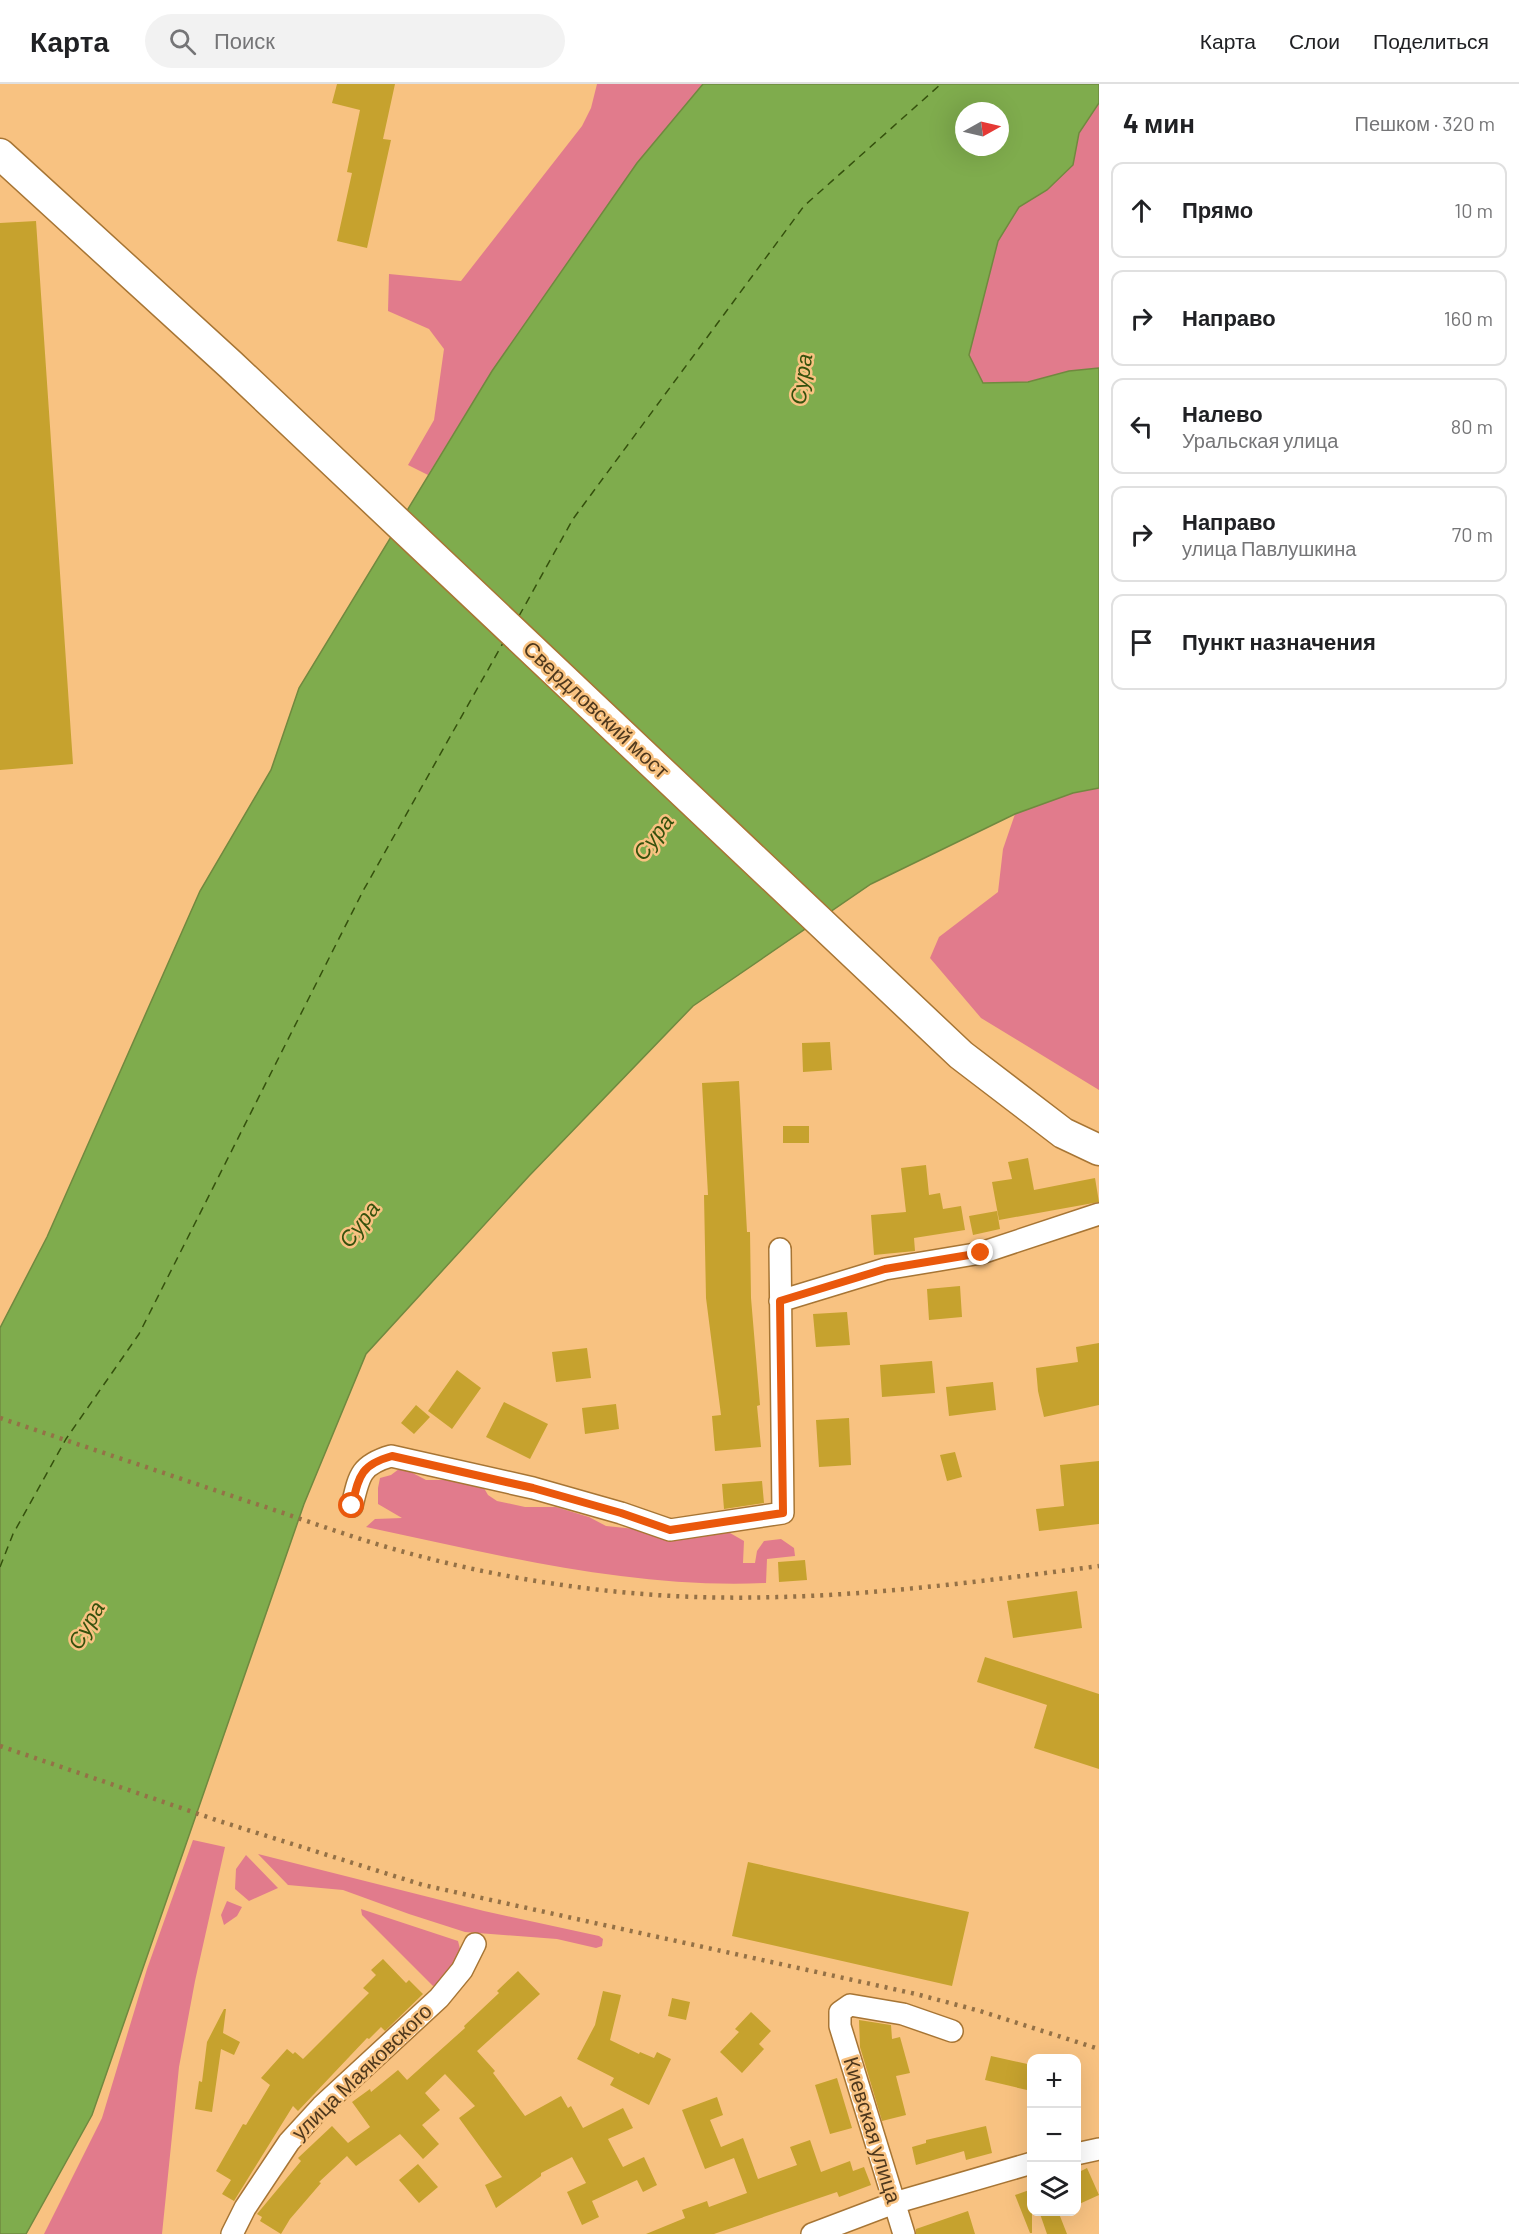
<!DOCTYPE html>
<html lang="ru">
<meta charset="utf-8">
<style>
body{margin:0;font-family:Barlow,sans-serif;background:#f2f2f2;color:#202124}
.controls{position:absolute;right:18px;bottom:18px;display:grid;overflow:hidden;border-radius:12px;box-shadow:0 6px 24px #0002}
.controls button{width:54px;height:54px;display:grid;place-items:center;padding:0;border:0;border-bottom:2px solid #e0e0e0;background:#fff;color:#202124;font:30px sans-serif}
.compass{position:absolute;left:955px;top:18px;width:54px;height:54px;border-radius:50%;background:#fff;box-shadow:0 6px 24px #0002;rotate:82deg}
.stop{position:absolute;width:18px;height:18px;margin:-14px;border:4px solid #ea580c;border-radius:50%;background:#fff}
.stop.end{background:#ea580c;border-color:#fff;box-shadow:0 2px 6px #0008}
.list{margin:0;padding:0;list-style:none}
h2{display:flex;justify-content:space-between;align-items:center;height:78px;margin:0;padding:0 24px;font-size:26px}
h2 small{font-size:20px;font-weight:400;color:#757577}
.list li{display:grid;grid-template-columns:39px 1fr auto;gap:18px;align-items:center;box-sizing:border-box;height:96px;margin:0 12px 12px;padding:0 12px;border:2px solid #e0e0e0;border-radius:12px}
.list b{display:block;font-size:22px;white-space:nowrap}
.list p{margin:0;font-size:20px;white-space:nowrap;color:#757577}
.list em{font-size:20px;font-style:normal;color:#757577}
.icon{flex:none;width:33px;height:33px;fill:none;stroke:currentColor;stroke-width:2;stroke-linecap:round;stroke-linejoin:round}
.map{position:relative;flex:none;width:1099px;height:2150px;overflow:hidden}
header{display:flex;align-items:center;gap:36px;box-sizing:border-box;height:84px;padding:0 30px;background:#fff;border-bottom:2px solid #e0e0e0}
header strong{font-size:28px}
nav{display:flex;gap:33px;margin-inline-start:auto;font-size:21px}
.search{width:420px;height:54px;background:#f2f2f2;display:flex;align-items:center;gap:15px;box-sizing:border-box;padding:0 21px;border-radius:33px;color:#757577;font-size:22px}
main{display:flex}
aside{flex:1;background:#fff}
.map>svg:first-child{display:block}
.green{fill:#e17b8c}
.water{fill:#7fac4d;stroke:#70893f;stroke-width:1.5;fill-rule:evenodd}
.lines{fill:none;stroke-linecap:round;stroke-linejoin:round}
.ferry{stroke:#35510d;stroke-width:1.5;stroke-dasharray:8 6;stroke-linecap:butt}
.building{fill:#c6a22e}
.street-casing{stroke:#a77534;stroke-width:24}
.secondary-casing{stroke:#a77534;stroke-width:33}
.street{stroke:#fff;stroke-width:21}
.secondary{stroke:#fff;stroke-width:30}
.rail{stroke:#947146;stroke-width:4.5;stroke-dasharray:3 6;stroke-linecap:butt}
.route{stroke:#ea580c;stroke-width:8}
.labels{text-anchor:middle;stroke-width:5;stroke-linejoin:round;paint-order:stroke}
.street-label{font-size:21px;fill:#4e381d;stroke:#f8c281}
.water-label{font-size:22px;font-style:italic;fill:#35510d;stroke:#f8c281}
</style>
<header>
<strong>Карта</strong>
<div class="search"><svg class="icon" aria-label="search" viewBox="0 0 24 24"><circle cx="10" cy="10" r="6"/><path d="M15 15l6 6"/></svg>Поиск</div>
<nav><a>Карта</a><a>Слои</a><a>Поделиться</a></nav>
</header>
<main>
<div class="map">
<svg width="1099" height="2150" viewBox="0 0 1099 2150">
<rect width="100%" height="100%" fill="#f8c281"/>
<path class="green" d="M597 0H703L637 79 492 287 428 391 408 381 434 336 444 265 429 245 388 227 389 190 461 197 582 42 591 24Z
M1099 19V284L1069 287 1028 298 983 299 969 271 998 157 1019 123 1047 106 1073 81 1079 49Z
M1099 704V1006L981 934 930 874 939 853 998 808 1003 765 1015 730 1073 709Z
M399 1385 409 1387 426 1396H454L481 1399 488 1411 497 1417 525 1423H556L589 1433 606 1442 685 1450 730 1449 744 1457 743 1479H755L757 1467 764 1457 781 1455 794 1464 795 1472 767 1475 766 1499C631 1505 498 1471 366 1443L375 1435 402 1434 378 1420V1404L380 1394 391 1391Z
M193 1756 225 1763 195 1897 179 1983 162 2150H44L102 2034 147 1885Z
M258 1770 484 1827 599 1852 603 1855 602 1862 596 1864 557 1855 465 1848 409 1830 343 1806 288 1801Z
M246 1771 278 1804 249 1817 235 1805 236 1785Z
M227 1817 242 1823 237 1832 224 1841 221 1831Z
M361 1825 458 1857 461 1869 444 1899 433 1902 362 1831Z"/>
<path class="water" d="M703 0H1099V19L1079 49 1073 81 1047 106 1019 123 998 157 969 271 983 299 1028 298 1069 287 1099 284V704L1073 709 1015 730 871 800 693 922 529 1092 366 1270 304 1420 92 2031 26 2150H0V1244L47 1153 200 807 271 686 299 604 492 287 637 79ZM964 27H1000V63H964Z"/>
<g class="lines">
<path class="ferry" d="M519 532 573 435 804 122 941 0
M0 1483 13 1450 66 1355 139 1250 363 807 503 559"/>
</g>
<path class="building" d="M337 0H395L383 55 391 56 367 164 337 157 352 89 347 88 360 26 332 19Z
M36 137 73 680 0 686V139Z
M830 958 832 986 803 988 802 959Z
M739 997 747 1148H750L751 1214 760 1321 757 1322 761 1363 715 1367 712 1332 721 1331 706 1214 704 1111H708L702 999Z
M783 1042H809V1059H783Z
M1028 1074 1034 1106 1095 1094 1099 1118 999 1136 992 1098 1012 1095 1008 1078Z
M926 1081 929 1111 940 1109 943 1125 961 1122 965 1146 914 1154 915 1167 874 1171 871 1131 906 1128 901 1084Z
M997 1127 1000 1145 973 1151 969 1132Z
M960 1202 962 1233 929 1236 927 1205Z
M847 1228 850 1261 816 1263 813 1230Z
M1099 1259V1321L1044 1333 1038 1307 1036 1284 1078 1278 1076 1263Z
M587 1264 591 1294 556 1298 552 1268Z
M932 1277 935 1309 882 1313 880 1281Z
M457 1286 481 1304 452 1345 428 1327Z
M993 1298 996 1326 949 1332 946 1303Z
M504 1318 548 1340 530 1375 486 1353Z
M616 1320 619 1345 585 1350 582 1324Z
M416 1321 430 1333 414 1350 401 1339Z
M849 1334 851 1381 819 1383 816 1336Z
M955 1368 962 1393 947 1397 940 1371Z
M1099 1377V1440L1039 1447 1036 1425 1064 1422 1060 1381Z
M762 1397 764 1419 724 1425 722 1400Z
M805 1476 807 1496 779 1498 778 1478Z
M1077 1507 1082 1544 1013 1554 1007 1517Z
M985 1573 1099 1610V1685L1034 1664 1047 1621 977 1598Z
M748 1778 969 1828 952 1902 732 1852Z
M383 1875 406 1899 409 1896 423 1910 385 1947 381 1943 369 1955 367 1954 298 2027 293 2022 234 2117 222 2110 231 2096 216 2087 243 2040 246 2041 270 2001 261 1994 287 1965 293 1970 295 1968 303 1975 369 1909 363 1904 376 1891 371 1886Z
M518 1887 540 1910 477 1967 495 1987 493 1989 525 2032 561 2012 568 2024 571 2022 583 2044 623 2024 633 2044 608 2055 623 2083 644 2073 657 2101 643 2108 637 2096 592 2117 599 2133 582 2141 567 2108 586 2099 572 2073 541 2089V2092L496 2124 485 2101 502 2093 459 2034 475 2022 445 1990 425 2009 440 2026 422 2041 439 2060 423 2075 400 2050 356 2082 347 2072 319 2098 321 2099 290 2135 281 2150 260 2137 262 2133 257 2130 301 2077 298 2074 332 2042 348 2059 370 2043 352 2018 370 2005 371 2008 398 1986 407 1996 465 1944 464 1942 499 1909 497 1907Z
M603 1907 621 1911 610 1956 639 1970 640 1968 654 1974 657 1968 671 1975 649 2021 610 2001 614 1994 577 1975 595 1941Z
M672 1914 690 1918 686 1936 668 1932Z
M224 1925H226L223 1949 240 1958 234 1971 221 1965 212 2028 195 2025 199 1997 202 1998 207 1958Z
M751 1928 771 1947 759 1960 764 1965 742 1989 720 1968 739 1948 735 1945Z
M859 1936 891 1941 892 1955 900 1953 910 1989 896 1992 906 2031 882 2037 860 1963Z
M991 1972 1032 1981 1027 2006 985 1996Z
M837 1994 852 2044 830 2050 815 2001Z
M717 2013 723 2031 710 2036 721 2063 743 2054 758 2095 797 2081 790 2063 810 2056 821 2088 850 2077 853 2087 864 2083 871 2101 839 2113 837 2108 714 2150H646L685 2134 682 2126 707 2117 709 2123 747 2109 734 2074 705 2085 682 2026Z
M986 2042 992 2069 966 2076 964 2067 916 2081 912 2063 926 2059V2056Z
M418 2080 438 2103 419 2119 399 2096Z
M1087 2084 1099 2111 1077 2121V2089Z
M1032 2105V2149H1030L1015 2111Z
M968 2127 975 2150H916V2145Z
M1039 2127H1058L1067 2150H1047Z"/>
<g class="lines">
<g class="street-casing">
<path id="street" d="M780 1217 885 1185 981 1169 1099 1130
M352 1422C359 1392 360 1381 391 1372L533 1404 621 1429 670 1446 783 1429 780 1165
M1076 2070 1099 2065
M232 2150 245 2124 289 2058 322 2022 439 1914 462 1886 475 1860
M812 2150 894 2119 1032 2079
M904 2150 840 1942V1928L850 1921 903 1930 952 1947"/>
</g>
<g class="secondary-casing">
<path id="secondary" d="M0 70 231 281 961 971 1063 1049 1099 1066"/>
</g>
<use href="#street" class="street"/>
<use href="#secondary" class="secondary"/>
<path class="rail" d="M0 1334C80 1361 161 1388 241 1415 297 1433 352 1454 408 1469 477 1488 549 1501 620 1508 780 1524 940 1503 1099 1482
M0 1662 219 1737 423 1801 916 1910 980 1927 1099 1965"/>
</g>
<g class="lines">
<path class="route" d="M352 1422C359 1392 360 1381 392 1372L533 1404 621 1429 670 1446 783 1429 780 1217 885 1185 981 1169"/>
</g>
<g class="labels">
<g class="street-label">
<text transform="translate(596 626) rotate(43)" y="7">Свердловский мост</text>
<text transform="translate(362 1988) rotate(-44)" y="7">улица Маяковского</text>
<text transform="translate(872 2046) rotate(73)" y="7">Киевская улица</text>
</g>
<g class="water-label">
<text transform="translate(801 295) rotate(-82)" y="8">Сура</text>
<text transform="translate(653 753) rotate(-53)" y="8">Сура</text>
<text transform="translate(359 1140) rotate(-53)" y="8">Сура</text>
<text transform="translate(86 1541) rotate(-60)" y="8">Сура</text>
</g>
</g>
</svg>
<div class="controls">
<button>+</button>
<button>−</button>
<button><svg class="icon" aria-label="layers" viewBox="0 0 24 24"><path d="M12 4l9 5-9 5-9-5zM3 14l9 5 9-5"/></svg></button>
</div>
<svg class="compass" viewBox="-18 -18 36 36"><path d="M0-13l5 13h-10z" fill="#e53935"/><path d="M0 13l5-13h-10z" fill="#757577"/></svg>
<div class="stop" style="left:352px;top:1422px"></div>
<div class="stop end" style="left:981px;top:1169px"></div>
</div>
<aside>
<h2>4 мин<small>Пешком · 320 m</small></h2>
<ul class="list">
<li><svg class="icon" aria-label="ahead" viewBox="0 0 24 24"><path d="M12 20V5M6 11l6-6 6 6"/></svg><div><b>Прямо</b></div><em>10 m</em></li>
<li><svg class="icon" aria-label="right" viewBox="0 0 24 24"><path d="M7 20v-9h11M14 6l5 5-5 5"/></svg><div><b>Направо</b></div><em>160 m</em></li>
<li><svg class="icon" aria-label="left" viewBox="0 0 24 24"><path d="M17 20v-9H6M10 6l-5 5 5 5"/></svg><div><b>Налево</b><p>Уральская улица</p></div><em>80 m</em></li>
<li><svg class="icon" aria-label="right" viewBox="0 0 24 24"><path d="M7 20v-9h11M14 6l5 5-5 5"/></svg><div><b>Направо</b><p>улица Павлушкина</p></div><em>70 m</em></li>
<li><svg class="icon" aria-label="arrive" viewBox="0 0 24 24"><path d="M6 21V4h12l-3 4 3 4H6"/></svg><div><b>Пункт назначения</b></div></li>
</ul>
</aside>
</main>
